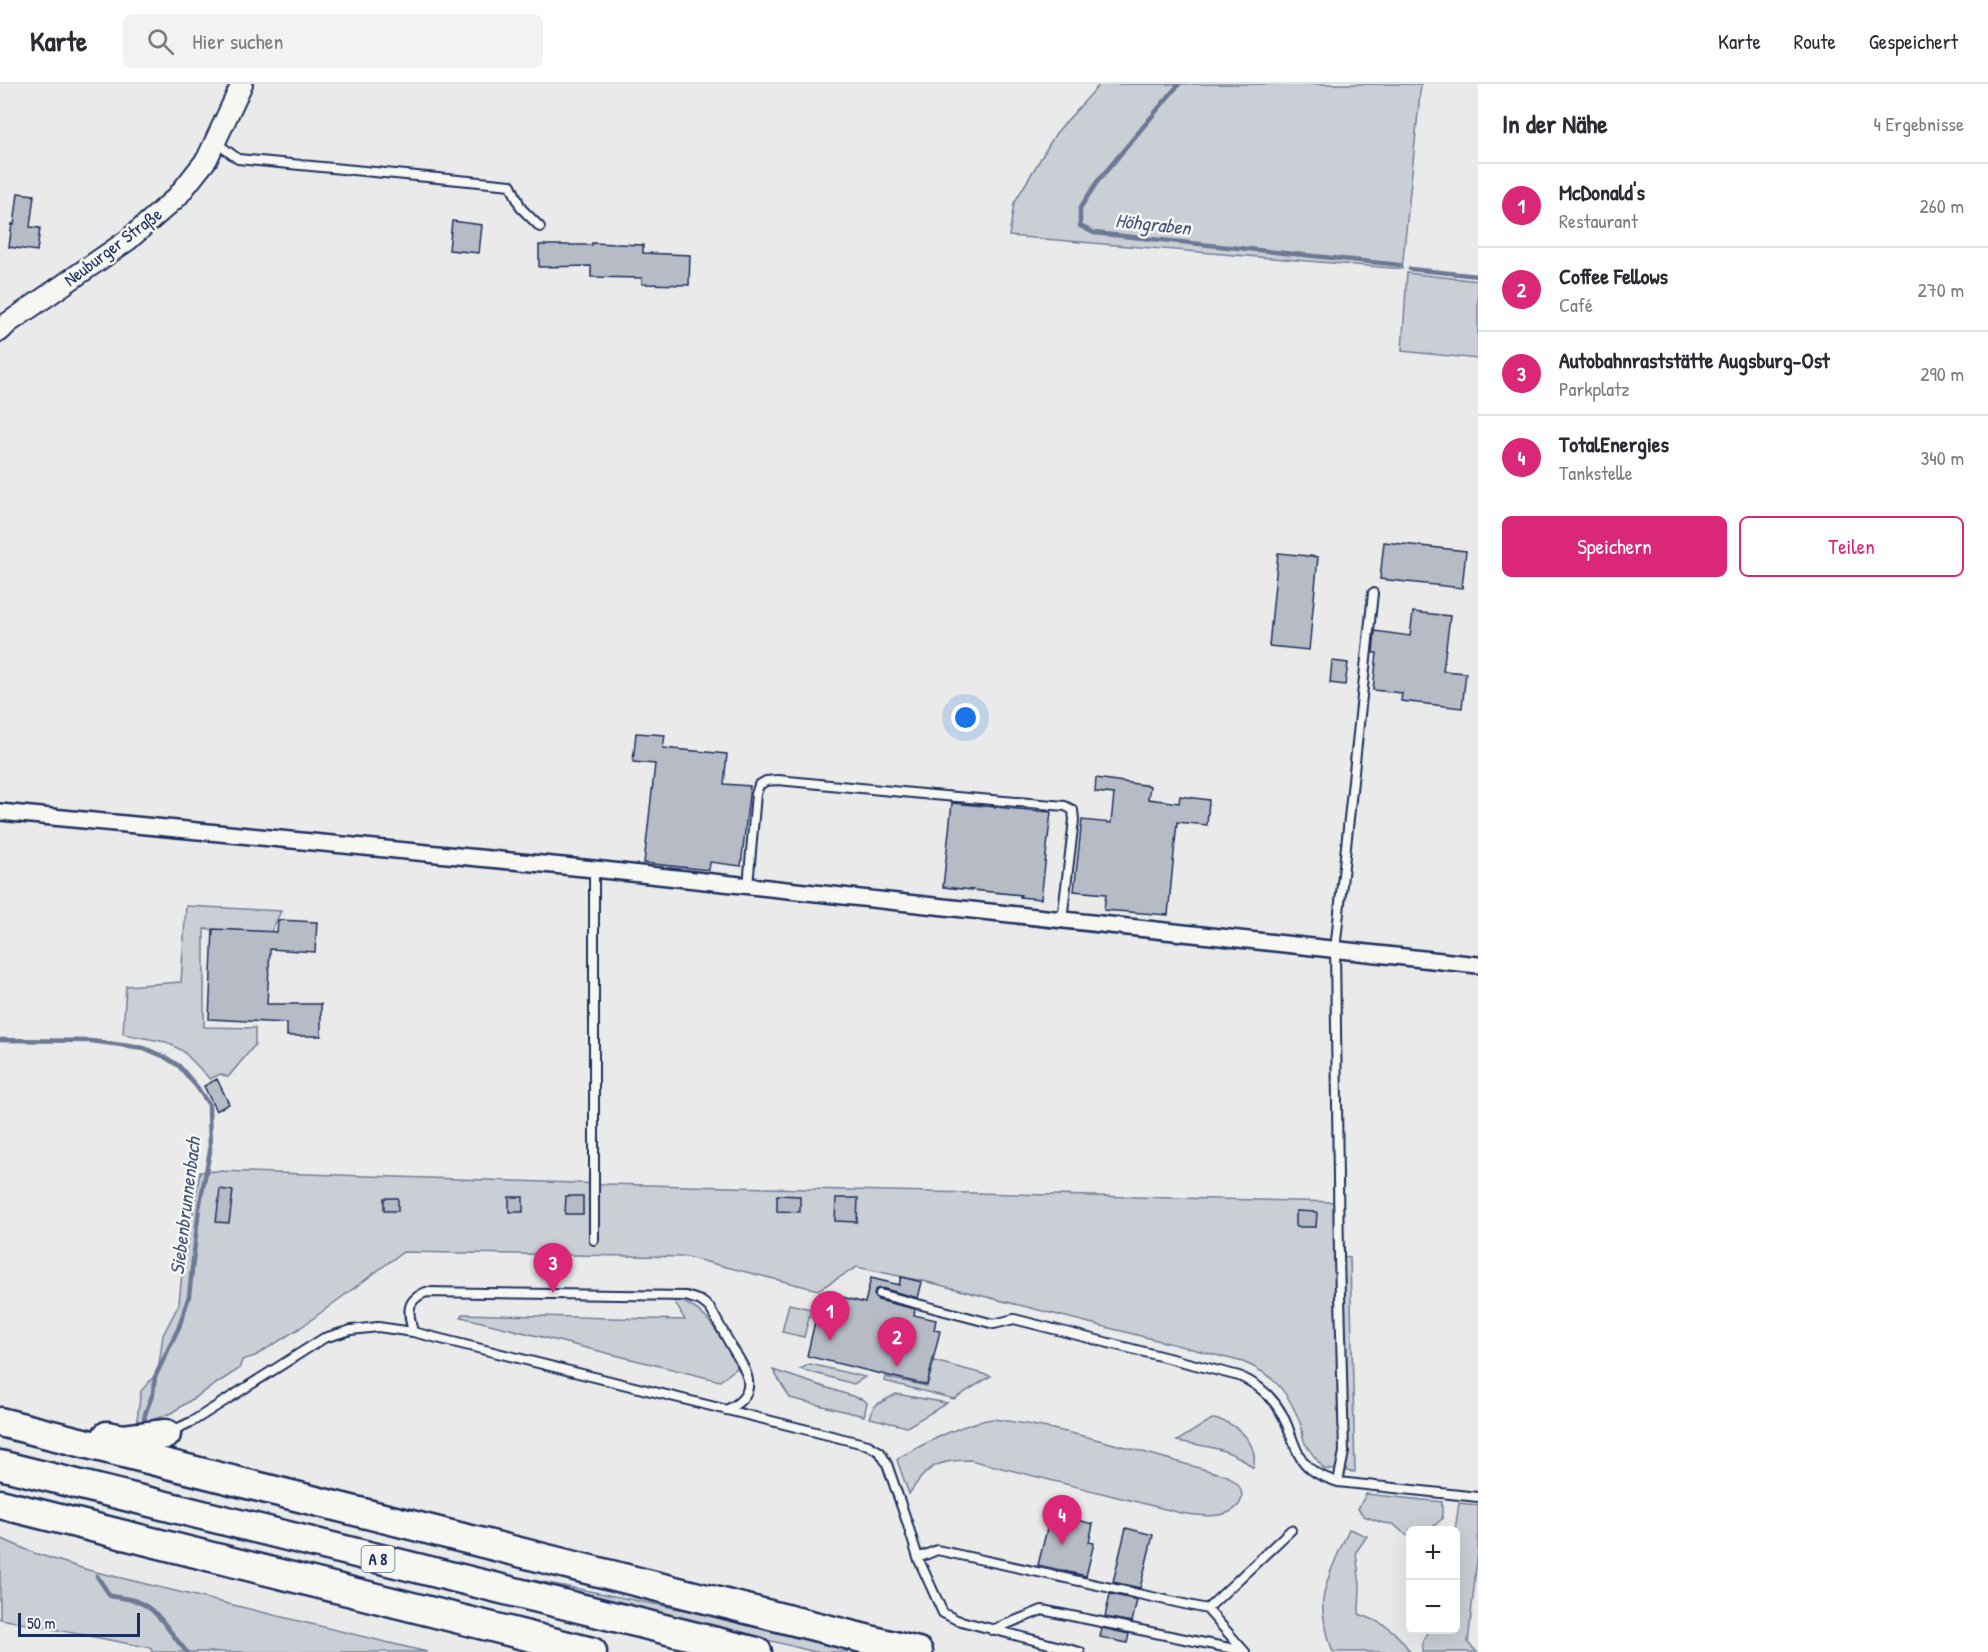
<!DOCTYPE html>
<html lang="de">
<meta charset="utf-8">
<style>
body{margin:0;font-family:"Patrick Hand",sans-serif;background:#f2f2f3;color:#2b2b33}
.controls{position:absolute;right:18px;bottom:18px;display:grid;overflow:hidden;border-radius:9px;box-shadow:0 6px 24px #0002}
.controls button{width:54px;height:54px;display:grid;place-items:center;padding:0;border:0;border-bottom:2px solid #e1e1e2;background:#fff;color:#2b2b33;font:30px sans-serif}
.scale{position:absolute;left:18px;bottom:15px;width:122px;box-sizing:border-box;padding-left:6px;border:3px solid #1b2f5e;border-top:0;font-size:16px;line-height:21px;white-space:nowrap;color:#1b2f5e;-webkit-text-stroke:4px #f6f6f2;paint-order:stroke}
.you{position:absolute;left:966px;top:634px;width:21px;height:21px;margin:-15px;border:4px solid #fff;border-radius:50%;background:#1a73e8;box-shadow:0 0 0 9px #1a73e833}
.badge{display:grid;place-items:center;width:39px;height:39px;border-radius:50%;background:#db2777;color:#fff;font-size:20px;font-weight:700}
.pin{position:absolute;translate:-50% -50px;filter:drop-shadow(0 2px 3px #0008)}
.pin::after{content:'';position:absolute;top:32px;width:21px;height:18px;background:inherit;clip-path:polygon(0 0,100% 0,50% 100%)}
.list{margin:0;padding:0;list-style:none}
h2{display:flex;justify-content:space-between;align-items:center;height:78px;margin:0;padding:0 24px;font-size:26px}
h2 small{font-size:20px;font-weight:400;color:#7c7c81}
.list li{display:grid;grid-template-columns:39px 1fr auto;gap:18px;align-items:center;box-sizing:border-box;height:84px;padding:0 24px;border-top:2px solid #e1e1e2}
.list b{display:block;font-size:22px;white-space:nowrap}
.list p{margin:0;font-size:20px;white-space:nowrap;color:#7c7c81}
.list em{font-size:20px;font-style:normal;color:#7c7c81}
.actions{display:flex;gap:12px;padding:18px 24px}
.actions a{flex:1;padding:14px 0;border:2px solid #db2777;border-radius:9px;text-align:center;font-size:21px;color:#db2777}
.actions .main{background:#db2777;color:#fff}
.icon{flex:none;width:33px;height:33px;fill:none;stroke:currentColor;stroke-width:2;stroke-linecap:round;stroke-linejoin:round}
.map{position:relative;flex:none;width:1478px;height:1568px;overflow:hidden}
header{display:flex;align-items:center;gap:36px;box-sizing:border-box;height:84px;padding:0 30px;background:#fff;border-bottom:2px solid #e1e1e2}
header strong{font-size:28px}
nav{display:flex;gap:33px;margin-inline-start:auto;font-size:21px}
.search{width:420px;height:54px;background:#f2f2f3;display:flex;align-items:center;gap:15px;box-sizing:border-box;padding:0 21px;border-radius:9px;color:#7c7c81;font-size:22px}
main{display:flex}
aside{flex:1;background:#fff}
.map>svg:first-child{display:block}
.green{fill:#caced5;stroke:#727e9a;stroke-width:1.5}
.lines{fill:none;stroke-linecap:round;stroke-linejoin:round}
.stream{stroke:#6c7995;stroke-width:4.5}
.building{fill:#b6bbc6;stroke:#1b2f5e;stroke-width:1.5}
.service-casing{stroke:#1b2f5e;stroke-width:12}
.minor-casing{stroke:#1b2f5e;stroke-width:20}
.tertiary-casing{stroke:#1b2f5e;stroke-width:24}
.motorway-casing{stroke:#1b2f5e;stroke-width:33}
.service{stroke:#f6f6f2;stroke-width:8}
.minor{stroke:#f6f6f2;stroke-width:15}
.tertiary{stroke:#f6f6f2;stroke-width:20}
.motorway{stroke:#f6f6f2;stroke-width:28}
.labels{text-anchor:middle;stroke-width:5;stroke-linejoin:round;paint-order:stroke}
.shield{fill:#f6f6f2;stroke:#5d6b8a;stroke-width:1.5}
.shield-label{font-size:16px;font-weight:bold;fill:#1b2f5e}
.street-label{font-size:18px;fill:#1b2f5e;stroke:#f6f6f2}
.water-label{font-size:20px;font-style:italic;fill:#44547a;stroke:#f6f6f2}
</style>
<header>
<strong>Karte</strong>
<div class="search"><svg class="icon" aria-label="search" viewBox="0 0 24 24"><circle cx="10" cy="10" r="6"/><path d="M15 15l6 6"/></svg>Hier suchen</div>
<nav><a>Karte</a><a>Route</a><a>Gespeichert</a></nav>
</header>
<main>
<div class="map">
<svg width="1478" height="1568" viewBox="0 0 1478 1568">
<rect width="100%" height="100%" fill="#e9eae9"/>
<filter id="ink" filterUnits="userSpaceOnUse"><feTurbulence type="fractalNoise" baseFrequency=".0167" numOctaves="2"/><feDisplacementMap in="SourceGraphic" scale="12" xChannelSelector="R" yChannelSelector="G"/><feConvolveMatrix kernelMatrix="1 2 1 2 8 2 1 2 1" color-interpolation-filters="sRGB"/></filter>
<g filter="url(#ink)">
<path class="green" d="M1100 0H1421L1402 185 1009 152 1014 119 1056 49Z
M1407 189 1478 197V275L1402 267Z
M186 822 281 827 271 848 204 845V943L255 944V961L228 993 220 990 210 995 183 967 166 958 123 950 126 902 181 898Z
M218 1087 604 1100 1338 1118 1339 1172 1350 1173 1355 1388 1324 1385C1318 1377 1310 1368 1305 1359 1302 1353 1303 1347 1301 1341 1289 1309 1275 1291 1243 1278L932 1199 857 1183 818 1206 687 1173 403 1168 300 1244 255 1272 242 1276 239 1285 171 1329 136 1342 141 1307 158 1288 163 1251 179 1220 182 1188 200 1088Z
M673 1215C710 1224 719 1253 738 1283L720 1297 461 1233 462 1230 685 1236Z
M789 1220 811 1225 804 1253 782 1248Z
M934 1277 991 1292 954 1315 884 1297 885 1293 927 1302Z
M810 1280 865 1293 854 1300 800 1285Z
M773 1286 864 1316 867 1319 864 1332 790 1314Z
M896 1310 947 1319 907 1343 870 1334 874 1322Z
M992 1335C1071 1344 1151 1371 1228 1392 1231 1395 1237 1398 1239 1402 1248 1418 1234 1429 1219 1431 1207 1433 1193 1431 1181 1429L970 1376C934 1377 929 1381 909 1410L897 1376 900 1373C930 1357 958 1341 992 1335Z
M1212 1335C1235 1336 1260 1359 1253 1384 1233 1364 1203 1362 1177 1357Z
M1366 1410 1442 1418V1435L1429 1446H1410V1452L1404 1449 1393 1440 1383 1439 1364 1432 1358 1425Z
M1459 1419 1478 1421V1466L1468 1559 1477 1568H1422V1560L1428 1546H1456L1455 1446Z
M1349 1445 1367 1452 1356 1468 1360 1501 1359 1530C1384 1539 1396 1546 1410 1568H1334L1332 1566C1328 1551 1321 1531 1323 1516 1326 1493 1340 1466 1349 1445Z
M0 1454 34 1469 88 1486 427 1568H152L151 1564 0 1535Z
M528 1495 730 1535 869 1568H815Z"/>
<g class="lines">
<path class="stream" d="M1179 0 1097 98 1080 124V142L1094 149 1400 181
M1410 185 1478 192
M0 956 91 957 144 964 165 973 179 982 197 1003 209 1021 210 1067 199 1124 189 1212 179 1243 155 1293 153 1309 145 1330 143 1343
M97 1492 110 1512C119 1514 130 1514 138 1518 160 1526 171 1552 187 1568"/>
</g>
<path class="building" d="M18 109 34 111 30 143 40 144 37 167 9 163 12 140 14 141Z
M452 137 482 141 479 169 449 166Z
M592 159 643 161V169L690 171 689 201 642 200V194L591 193V182L539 183V161H592Z
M1384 458 1466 467 1462 504 1380 495Z
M1278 469 1318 473 1309 566 1269 562Z
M1413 528 1450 532 1443 587 1466 589 1462 624 1401 617 1402 609 1373 606 1377 569H1373L1375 547 1410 552Z
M1332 577 1348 579 1345 601 1330 599Z
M636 649 665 651 663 664 727 670 724 700 750 702 741 782 710 778 709 786 644 779 655 680 633 678Z
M1096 694 1150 702 1148 715 1179 719 1180 712 1209 716 1207 741 1177 738 1168 831 1104 826 1106 810 1074 807 1082 736 1111 739 1114 710 1095 708Z
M952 719 1051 728 1041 815 1020 813 1021 811 943 803Z
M278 836 317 838 315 868 270 865 267 920H321V952H287V939L209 935 213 845 277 848Z
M217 995 229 1020 216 1027 204 1002Z
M220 1105 233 1107 229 1139 216 1138Z
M777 1111 800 1112V1128L777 1127Z
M566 1112H583V1130H565Z
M509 1113H523V1128H509Z
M384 1114H398V1127H384Z
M836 1114H858L857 1138 835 1137Z
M1296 1127 1317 1128 1316 1143H1296Z
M901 1193 922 1198 918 1214 881 1204 875 1206 874 1211 878 1216 915 1225 914 1231 936 1236 934 1246 940 1247 927 1301 807 1272 817 1229 833 1233 838 1212 865 1219 871 1194 899 1201Z
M1051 1429 1093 1440 1089 1458 1094 1459 1086 1492 1038 1481Z
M1126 1444 1153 1451 1140 1504 1113 1498Z
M1110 1510 1137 1516 1132 1538 1105 1533Z
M1102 1544 1129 1550 1127 1559 1100 1553Z"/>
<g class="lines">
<g class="service-casing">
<path id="service" d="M217 59 238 75 511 101 521 124 540 143
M748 802 756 710 759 701 766 697 778 696 933 711 1065 722 1073 726 1074 736 1062 836
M594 1156V785
M880 1210 994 1240 1014 1235 1239 1292C1262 1302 1278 1317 1287 1341 1294 1358 1297 1375 1312 1386 1319 1392 1329 1395 1338 1398L1478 1413
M413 1248C408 1228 405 1217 426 1208L686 1212 701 1217 710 1224C717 1237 725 1251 733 1265 749 1290 760 1310 726 1326
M170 1348 193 1337 324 1254 351 1246 378 1243 413 1248 868 1361 880 1368 887 1380 907 1438 918 1474 943 1529 957 1536 1080 1568
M1338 1398 1344 1368 1339 1172 1335 866 1373 509
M918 1474 937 1466 1207 1525 1245 1568
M1207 1525 1291 1446
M992 1546 1042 1526 1244 1567"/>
</g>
<g class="minor-casing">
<path id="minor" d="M0 728 594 785 1478 881"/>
</g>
<g class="tertiary-casing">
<path id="tertiary" d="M0 247 8 239 128 156 177 113 207 75 242 0"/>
</g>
<g class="motorway-casing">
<path id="motorway" d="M0 1338 918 1568
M107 1352 123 1355 166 1350
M0 1381 757 1568
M0 1420 592 1568"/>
</g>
<use href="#service" class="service"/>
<use href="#minor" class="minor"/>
<use href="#tertiary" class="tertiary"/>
<use href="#motorway" class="motorway"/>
</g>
</g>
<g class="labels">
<rect class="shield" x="361.5" y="1462" width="33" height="26" rx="4.5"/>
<g class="shield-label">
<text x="378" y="1481">A 8</text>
</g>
<g class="street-label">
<text transform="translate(113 163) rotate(-37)" y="6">Neuburger Straße</text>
</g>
<g class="water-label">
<text transform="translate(1153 140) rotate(6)" y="7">Höhgraben</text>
<text transform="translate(185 1122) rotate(-83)" y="7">Siebenbrunnenbach</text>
</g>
</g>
</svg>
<div class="controls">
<button>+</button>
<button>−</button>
</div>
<div class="scale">50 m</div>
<div class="you"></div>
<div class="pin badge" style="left:830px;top:1257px">1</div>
<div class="pin badge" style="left:897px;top:1283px">2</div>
<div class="pin badge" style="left:553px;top:1209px">3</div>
<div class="pin badge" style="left:1062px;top:1461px">4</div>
</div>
<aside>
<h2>In der Nähe<small>4 Ergebnisse</small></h2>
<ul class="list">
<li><span class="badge">1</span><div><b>McDonald's</b><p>Restaurant</p></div><em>260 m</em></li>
<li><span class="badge">2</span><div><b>Coffee Fellows</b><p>Café</p></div><em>270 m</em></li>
<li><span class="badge">3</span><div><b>Autobahnraststätte Augsburg-Ost</b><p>Parkplatz</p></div><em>290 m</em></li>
<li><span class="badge">4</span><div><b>TotalEnergies</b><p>Tankstelle</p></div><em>340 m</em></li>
</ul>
<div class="actions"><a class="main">Speichern</a><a>Teilen</a></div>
</aside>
</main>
